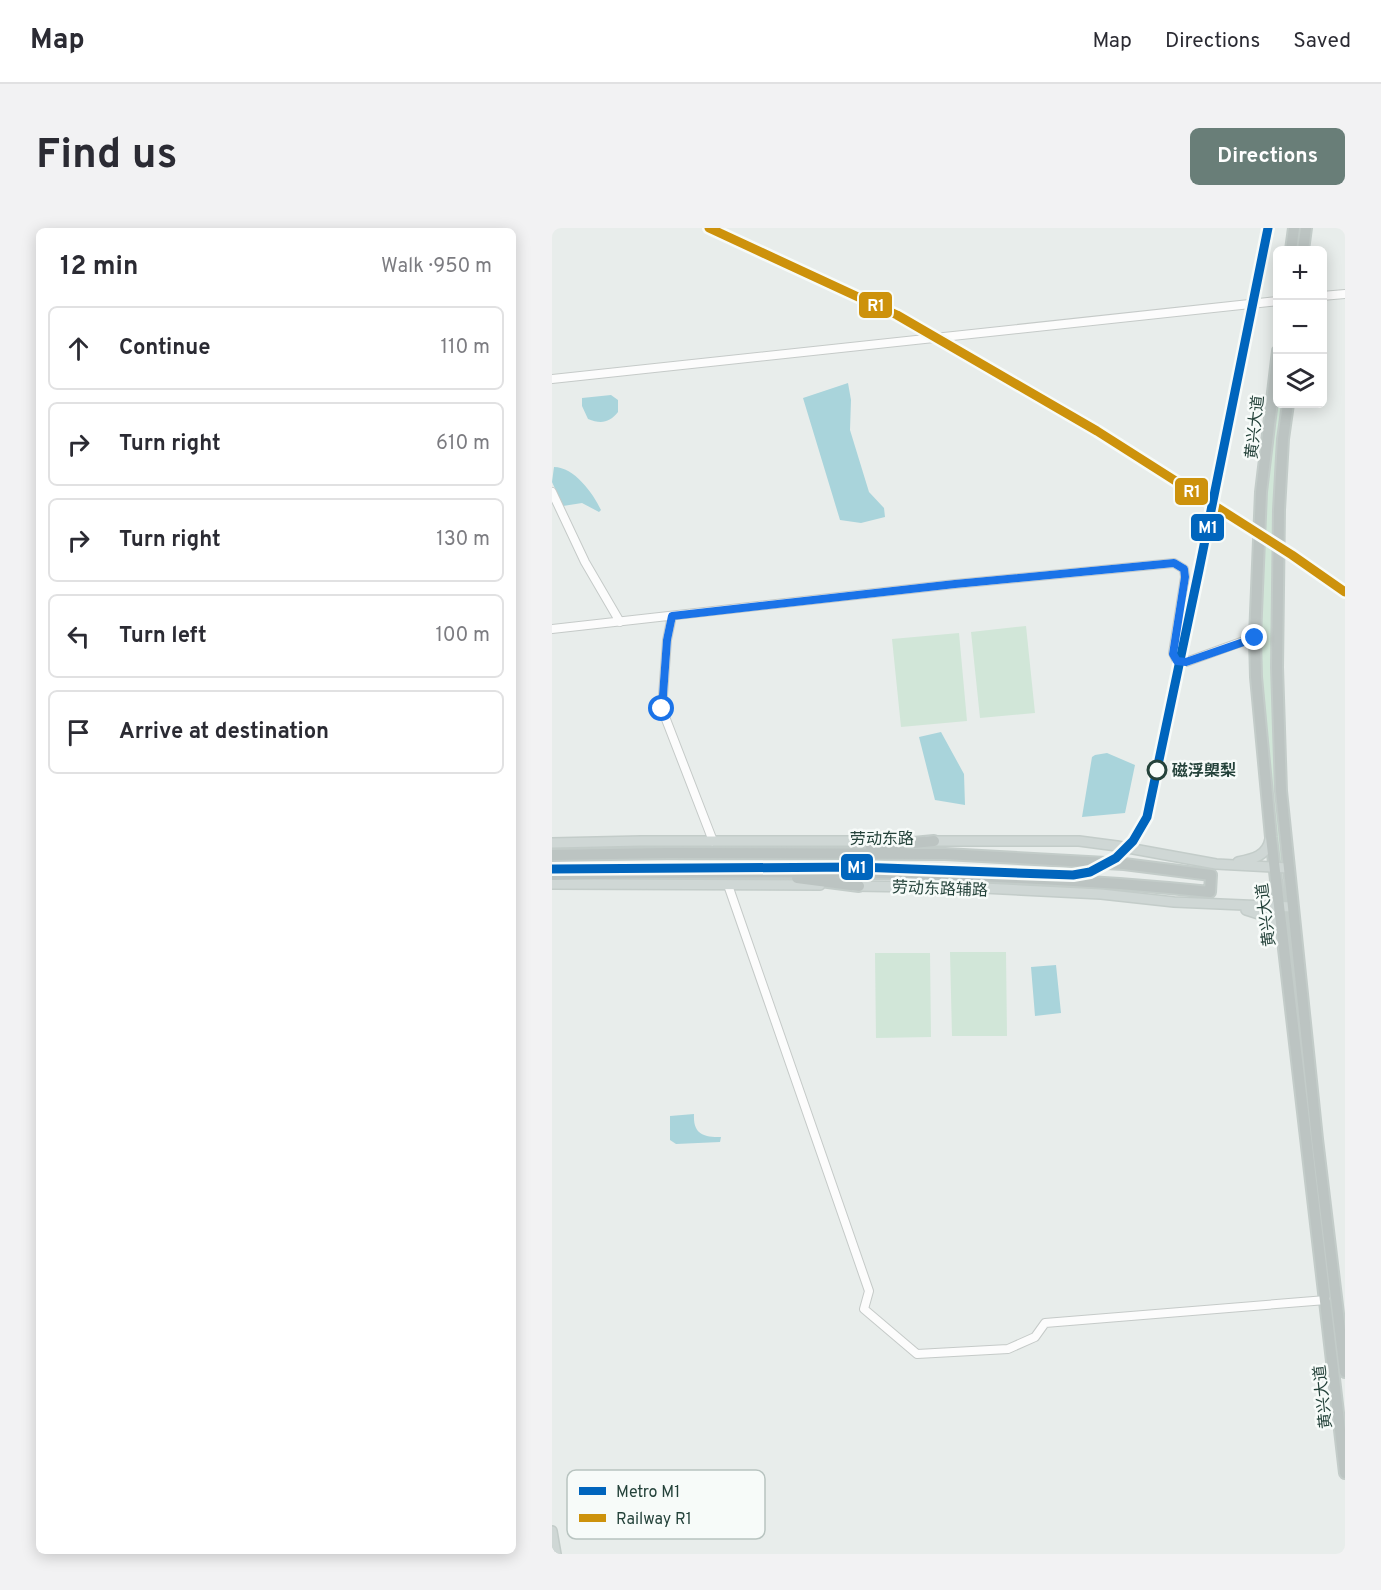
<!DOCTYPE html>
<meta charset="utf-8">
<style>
body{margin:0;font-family:Overpass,"Noto Sans SC",sans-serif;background:#f2f2f3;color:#2b2b33}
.controls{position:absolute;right:18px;top:18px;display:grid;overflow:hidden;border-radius:9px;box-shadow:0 3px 15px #0003}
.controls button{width:54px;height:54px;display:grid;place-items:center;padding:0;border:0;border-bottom:2px solid #e1e1e2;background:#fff;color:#2b2b33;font:30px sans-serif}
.stop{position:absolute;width:18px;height:18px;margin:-14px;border:4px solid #1a73e8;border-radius:50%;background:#fff}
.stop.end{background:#1a73e8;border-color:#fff;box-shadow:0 2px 6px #0008}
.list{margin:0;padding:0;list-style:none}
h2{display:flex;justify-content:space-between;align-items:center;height:78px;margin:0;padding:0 24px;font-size:26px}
h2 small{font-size:20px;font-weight:400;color:#7c7c81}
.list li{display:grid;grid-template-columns:39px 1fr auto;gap:18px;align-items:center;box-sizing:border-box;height:84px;margin:0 12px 12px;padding:0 12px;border:2px solid #e1e1e2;border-radius:9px}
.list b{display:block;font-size:22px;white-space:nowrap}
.list em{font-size:20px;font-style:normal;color:#7c7c81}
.icon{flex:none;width:33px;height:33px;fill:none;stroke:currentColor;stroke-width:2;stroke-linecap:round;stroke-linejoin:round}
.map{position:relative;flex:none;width:793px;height:1326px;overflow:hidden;border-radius:9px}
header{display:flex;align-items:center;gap:36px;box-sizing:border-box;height:84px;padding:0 30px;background:#fff;border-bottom:2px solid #e1e1e2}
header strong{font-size:28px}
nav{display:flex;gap:33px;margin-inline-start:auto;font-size:21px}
.intro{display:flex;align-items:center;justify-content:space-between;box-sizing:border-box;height:144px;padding:0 36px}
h1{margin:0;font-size:42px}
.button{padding:15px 27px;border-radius:9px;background:#697e78;color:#fff;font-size:21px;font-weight:700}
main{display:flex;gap:36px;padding:0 36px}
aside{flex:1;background:#fff;border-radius:9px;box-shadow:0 3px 15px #0003}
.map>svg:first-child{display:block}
.green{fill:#d1e6d8}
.water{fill:#a9d4db}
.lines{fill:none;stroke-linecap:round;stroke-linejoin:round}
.minor-casing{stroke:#c5cac8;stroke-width:10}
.major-casing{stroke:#c3ccc9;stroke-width:12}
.highway-casing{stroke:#c3ccc9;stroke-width:14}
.minor{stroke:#fcfcfc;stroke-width:8}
.major{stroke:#cfd7d5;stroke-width:9}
.highway{stroke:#bcc4c2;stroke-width:10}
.rail-casing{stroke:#c9cdcc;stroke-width:4}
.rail{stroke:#f7fbf9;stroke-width:1.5;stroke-dasharray:4.5;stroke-linecap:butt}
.rail-1-casing{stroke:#f7fbf9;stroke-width:14}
.rail-1{stroke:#cd920c;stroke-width:9}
.metro-1-casing{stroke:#f7fbf9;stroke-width:14}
.metro-1{stroke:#0065bd;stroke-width:9}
.route{stroke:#1a73e8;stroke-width:8}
.stop-dot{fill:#f7fbf9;stroke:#24423a;stroke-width:3}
.labels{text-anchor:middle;stroke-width:5;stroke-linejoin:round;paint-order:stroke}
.street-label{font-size:16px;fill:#24423a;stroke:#f7fbf9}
.stop-label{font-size:16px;font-weight:bold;fill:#24423a;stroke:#f7fbf9;text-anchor:start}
.key{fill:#f7fbf9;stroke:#b8c4c0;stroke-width:1.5}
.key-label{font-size:16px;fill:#24423a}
.line-badge{stroke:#f7fbf9;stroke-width:2}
.badge-label{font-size:16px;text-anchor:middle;font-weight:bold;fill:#fff}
</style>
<header>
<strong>Map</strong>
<nav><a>Map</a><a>Directions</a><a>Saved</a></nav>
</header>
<div class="intro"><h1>Find us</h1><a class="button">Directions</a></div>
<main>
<aside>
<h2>12 min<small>Walk · 950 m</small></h2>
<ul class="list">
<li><svg class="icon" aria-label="ahead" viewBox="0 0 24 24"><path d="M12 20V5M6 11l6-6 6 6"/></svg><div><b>Continue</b></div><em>110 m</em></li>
<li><svg class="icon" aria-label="right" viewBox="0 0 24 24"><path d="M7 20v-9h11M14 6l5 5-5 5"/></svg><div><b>Turn right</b></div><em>610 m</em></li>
<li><svg class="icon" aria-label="right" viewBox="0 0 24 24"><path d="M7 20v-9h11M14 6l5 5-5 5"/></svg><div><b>Turn right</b></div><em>130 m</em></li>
<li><svg class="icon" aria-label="left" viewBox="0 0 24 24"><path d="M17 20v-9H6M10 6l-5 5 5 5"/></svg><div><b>Turn left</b></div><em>100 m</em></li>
<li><svg class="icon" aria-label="arrive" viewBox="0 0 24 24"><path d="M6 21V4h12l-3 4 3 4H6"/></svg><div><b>Arrive at destination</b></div></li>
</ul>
</aside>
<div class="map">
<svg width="793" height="1326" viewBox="0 0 793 1326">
<rect width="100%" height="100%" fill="#e8edeb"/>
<path class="green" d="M725 172 726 176H729C718 330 716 486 731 640H729C721 578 712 516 709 454 704 360 713 265 725 172Z
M474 398 483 485 428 490 419 404Z
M407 405 415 493 349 499 340 411Z
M398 724H454L455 808H400Z
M323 725H378L379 809 324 810Z"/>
<path class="water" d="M296 155 299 172 298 202 317 264 332 280 333 289 309 295 288 292 251 170Z
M59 167 66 172V184C57 195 49 196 36 191L30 178V170Z
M2 239C22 239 41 265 49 282L47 284 30 275 11 278 0 254Z
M389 504 412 546 413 577 383 572 367 509Z
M555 525 583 537 573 585 530 589 540 529 543 527Z
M504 737 509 785 483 788 479 739Z
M142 886C141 906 151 909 169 909L168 914 124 916 118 912V888Z"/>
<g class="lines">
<g class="minor-casing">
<path id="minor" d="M770 68 793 66
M0 151 726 73
M0 264 33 334 68 394
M120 388 115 412 110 481 161 613
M0 401 403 356 622 335 632 341 633 349 621 425 625 433 634 434 703 409
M176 657 317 1063 312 1081 365 1126 456 1121 483 1109 493 1095 774 1072"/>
</g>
<g class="major-casing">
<path id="major" d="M375 613H527L565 618 664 636 736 640
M0 615 89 613H337
M686 634C701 631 715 628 718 611
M0 656 268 657
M302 658 431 660 549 666 622 674 740 679
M694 682 719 690 729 704
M0 1303 4 1326"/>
</g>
<g class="highway-casing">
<path id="highway" d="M739 22 742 0
M751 22 754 0
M726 123 709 264 703 409 704 449 719 609 793 1245
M736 176 731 211 727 282 725 439 729 563 765 911 793 1144
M319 619 382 613
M0 627 115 625 393 626 572 636 659 647 658 664C439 642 220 642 0 647
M245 650 307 658"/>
</g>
<use href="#minor" class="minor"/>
<use href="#major" class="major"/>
<use href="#highway" class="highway"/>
<g class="rail-casing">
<path id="rail" d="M157 0 345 87 545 203 740 327 793 364"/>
</g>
<use href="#rail" class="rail"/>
<g class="rail-1-casing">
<path id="rail-1" d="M157 0 345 87 545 203 740 327 793 364"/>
</g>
<use href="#rail-1" class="rail-1"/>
<g class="metro-1-casing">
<path id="metro-1" d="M0 641 306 639 521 647 538 644 564 630 581 613 595 589 647 342 716 0"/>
</g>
<use href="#metro-1" class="metro-1"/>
</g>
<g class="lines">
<path class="route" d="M110 481 115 412 120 388 403 356 622 335 632 341 633 349 621 426 625 433 634 434 703 410"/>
</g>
<circle class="stop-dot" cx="605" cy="542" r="9"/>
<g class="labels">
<g class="street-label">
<text transform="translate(702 199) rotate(-84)" y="6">黄兴大道</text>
<text x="330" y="616">劳动东路</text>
<text transform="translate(388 660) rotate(2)" y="6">劳动东路辅路</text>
<text transform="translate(713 687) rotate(-97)" y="6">黄兴大道</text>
<text transform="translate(770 1169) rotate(-96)" y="6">黄兴大道</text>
</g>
<g class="stop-label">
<text x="620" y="548">磁浮㮾梨</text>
</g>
</g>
<rect x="15" y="1242" width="198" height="69" rx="9" class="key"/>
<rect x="27" y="1259" width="27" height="8" fill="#0065bd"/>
<rect x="27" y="1286" width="27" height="8" fill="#cd920c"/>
<g class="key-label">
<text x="64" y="1269">Metro M1</text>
<text x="64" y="1296">Railway R1</text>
</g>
<g class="line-badge">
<rect x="306" y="63" width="35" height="28" rx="6" fill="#cd920c"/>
<rect x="622" y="249" width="35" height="29" rx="6" fill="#cd920c"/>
<rect x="638" y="285" width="35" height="29" rx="6" fill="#0065bd"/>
<rect x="288" y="625" width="34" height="28" rx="6" fill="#0065bd"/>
</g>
<g class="badge-label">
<text x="324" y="83">R1</text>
<text x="640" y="269">R1</text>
<text x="656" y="305">M1</text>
<text x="305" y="645">M1</text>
</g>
</svg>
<div class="controls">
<button>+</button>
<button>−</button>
<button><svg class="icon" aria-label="layers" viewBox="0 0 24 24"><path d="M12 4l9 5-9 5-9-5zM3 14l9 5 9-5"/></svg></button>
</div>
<div class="stop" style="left:110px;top:481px"></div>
<div class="stop end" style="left:703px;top:410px"></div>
</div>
</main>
